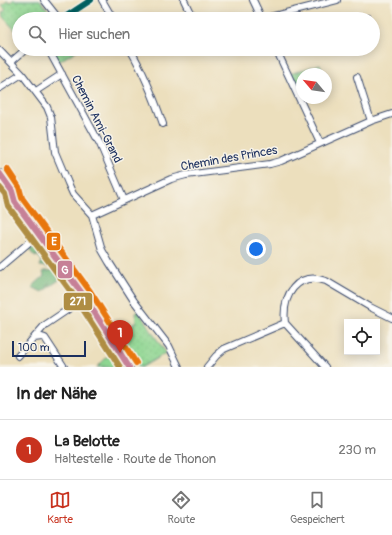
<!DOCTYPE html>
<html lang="de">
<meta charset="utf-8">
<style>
body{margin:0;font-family:Pangolin,sans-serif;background:#f2f2f2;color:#222}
.controls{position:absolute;right:12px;bottom:12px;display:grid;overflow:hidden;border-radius:0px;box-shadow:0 2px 10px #0003}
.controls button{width:36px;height:36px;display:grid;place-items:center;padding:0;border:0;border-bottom:1px solid #e0e0e0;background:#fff;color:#222;font:20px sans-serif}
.compass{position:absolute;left:296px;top:68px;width:36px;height:36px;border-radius:50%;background:#fff;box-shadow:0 2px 10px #0003;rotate:299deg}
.scale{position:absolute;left:12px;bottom:10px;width:74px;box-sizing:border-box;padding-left:4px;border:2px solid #1b2f5e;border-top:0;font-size:11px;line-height:14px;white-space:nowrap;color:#1b2f5e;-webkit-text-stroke:3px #f7f3e8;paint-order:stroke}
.you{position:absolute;left:256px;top:249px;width:14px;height:14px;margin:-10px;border:3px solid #fff;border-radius:50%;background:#1a73e8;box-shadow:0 0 0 6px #1a73e833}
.badge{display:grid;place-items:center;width:26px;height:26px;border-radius:50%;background:#c8321e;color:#fff;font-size:13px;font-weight:700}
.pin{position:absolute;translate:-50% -33px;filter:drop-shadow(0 1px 2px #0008)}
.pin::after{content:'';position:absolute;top:21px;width:14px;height:12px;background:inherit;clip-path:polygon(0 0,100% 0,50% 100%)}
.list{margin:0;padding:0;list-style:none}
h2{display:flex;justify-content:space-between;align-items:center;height:52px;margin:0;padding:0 16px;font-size:17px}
h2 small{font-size:13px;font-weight:400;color:#767676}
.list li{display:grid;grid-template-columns:26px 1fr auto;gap:12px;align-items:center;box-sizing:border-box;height:60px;padding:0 16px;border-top:1px solid #e0e0e0}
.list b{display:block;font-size:15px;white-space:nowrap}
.list p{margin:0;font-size:13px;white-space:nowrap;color:#767676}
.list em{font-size:13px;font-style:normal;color:#767676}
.icon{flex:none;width:22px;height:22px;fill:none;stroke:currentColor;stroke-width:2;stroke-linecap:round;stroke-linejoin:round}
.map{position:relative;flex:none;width:392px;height:367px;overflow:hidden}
.search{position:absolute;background:#fff;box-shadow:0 2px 10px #0003;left:12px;right:12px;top:12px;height:44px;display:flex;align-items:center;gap:10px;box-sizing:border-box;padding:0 14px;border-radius:22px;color:#767676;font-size:15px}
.sheet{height:112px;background:#fff}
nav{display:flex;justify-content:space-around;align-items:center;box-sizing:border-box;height:56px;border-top:1px solid #e0e0e0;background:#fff;font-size:11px;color:#767676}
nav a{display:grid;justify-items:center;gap:2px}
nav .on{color:#c8321e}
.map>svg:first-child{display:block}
.grass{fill:url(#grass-dots);stroke:#548278}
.forest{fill:url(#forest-firs);stroke:#46736c}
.park{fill:url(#park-tufts);stroke:#548278}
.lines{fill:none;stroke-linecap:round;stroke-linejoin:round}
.minor-casing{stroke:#3a496c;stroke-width:8}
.major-casing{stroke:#3a496c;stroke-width:10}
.minor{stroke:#fff;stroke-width:6}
.major{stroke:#fff;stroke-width:8}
.bus-1-casing{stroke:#f7f3e8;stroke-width:9}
.bus-2-casing{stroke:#f7f3e8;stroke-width:9}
.bus-3-casing{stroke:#f7f3e8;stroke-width:9}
.bus-4-casing{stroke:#f7f3e8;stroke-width:9}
.bus-1{stroke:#c68097;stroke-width:6}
.bus-2{stroke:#af8d43;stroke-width:6}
.bus-3{stroke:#e87609;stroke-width:6}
.bus-4{stroke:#005f61;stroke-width:6}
.labels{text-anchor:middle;stroke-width:3;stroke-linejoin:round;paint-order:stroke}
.street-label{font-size:12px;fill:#1b2f5e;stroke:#f7f3e8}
.line-badge{stroke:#f7f3e8;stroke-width:1.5}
.badge-label{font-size:11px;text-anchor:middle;font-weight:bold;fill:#fff}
</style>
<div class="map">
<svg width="392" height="367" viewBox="0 0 392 367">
<defs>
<pattern id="grass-dots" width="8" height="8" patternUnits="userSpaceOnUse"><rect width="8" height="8" fill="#8ed691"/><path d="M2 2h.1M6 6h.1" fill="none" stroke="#7ab87f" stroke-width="1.8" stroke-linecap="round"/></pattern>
<pattern id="forest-firs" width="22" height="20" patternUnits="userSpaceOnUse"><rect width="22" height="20" fill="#72b77b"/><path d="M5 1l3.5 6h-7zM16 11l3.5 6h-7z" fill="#5d9568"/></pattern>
<pattern id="park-tufts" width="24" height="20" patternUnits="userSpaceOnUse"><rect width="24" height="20" fill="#8ed691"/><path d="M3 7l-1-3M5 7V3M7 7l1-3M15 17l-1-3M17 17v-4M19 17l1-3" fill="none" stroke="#7ab87f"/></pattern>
</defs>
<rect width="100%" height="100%" fill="#f7f3e8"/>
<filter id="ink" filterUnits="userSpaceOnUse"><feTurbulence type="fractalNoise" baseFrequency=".025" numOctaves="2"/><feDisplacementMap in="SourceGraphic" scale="8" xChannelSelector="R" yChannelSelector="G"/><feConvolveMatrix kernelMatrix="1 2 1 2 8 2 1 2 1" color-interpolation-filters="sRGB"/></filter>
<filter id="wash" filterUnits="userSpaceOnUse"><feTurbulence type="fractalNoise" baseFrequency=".012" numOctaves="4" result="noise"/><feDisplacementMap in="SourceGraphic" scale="16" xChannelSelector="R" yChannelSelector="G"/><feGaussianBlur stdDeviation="0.9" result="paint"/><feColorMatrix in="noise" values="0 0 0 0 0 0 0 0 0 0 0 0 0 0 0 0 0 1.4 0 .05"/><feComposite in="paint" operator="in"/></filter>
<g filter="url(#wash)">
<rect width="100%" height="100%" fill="#ecdfbd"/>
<path class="grass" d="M13 0H40L48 10V14L45 17 47 19H19V30L17 32 3 17 2 13 6 10 2 6 7 1 11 2Z
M320 64 325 74H302L301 97 290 74Z
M138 311 166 353 142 367H139L122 339 136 321 135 313Z"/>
<path class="forest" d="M33 243 35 244 50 263 47 264 49 267 40 266 42 261 38 256 35 257 30 251V246Z
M56 270 62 278 42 292 32 287 44 276 43 272 45 271Z"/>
<path class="park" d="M51 49H79L58 62Z
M111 353 119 367H97Z"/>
</g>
<g filter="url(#ink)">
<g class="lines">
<g class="minor-casing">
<path id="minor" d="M44 0 59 19
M102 0 113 19
M184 0 193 19
M253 0 262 19
M62 19 91 0
M262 19 337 0
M364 19 368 18
M48 49 100 144 124 200
M130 49C144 73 154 98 163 124
M276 49 320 143
M0 51 22 74 47 107 51 117 55 152 68 183 73 194 92 215 102 250 109 262 134 301 169 346 179 367
M11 62 26 49
M357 77 371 121
M0 88 22 74
M36 91 62 74
M92 215 171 179 186 175 270 164 281 161 371 121 392 114
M0 267 39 234
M285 323 325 367
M34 338 42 337 45 338 64 367
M18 356 45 325 85 298
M207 367 216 356 224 349 285 323C282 296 296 271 326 281L370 307 392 318"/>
</g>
<g class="major-casing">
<path id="major" d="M0 174 9 186
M0 182C46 242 91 302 129 367"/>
</g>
<use href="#minor" class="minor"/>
<use href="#major" class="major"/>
<g class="bus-1-casing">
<path id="bus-1" d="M0 174 12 191 15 202 84 296 129 367"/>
</g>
<g class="bus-2-casing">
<path id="bus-2" d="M0 188 5 194 8 206 77 300 120 367"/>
</g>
<g class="bus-3-casing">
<path id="bus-3" d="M7 169 19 187 22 198 90 291 136 363"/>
</g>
<g class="bus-4-casing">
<path id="bus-4" d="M62 19 91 0"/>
</g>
<use href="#bus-1" class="bus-1"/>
<use href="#bus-2" class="bus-2"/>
<use href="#bus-3" class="bus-3"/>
<use href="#bus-4" class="bus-4"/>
</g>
</g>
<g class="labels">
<g class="street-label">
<text transform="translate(97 119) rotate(63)" y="4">Chemin Ami-Grand</text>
<text transform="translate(229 158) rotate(-10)" y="4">Chemin des Princes</text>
</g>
</g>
<g class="line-badge">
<rect x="46" y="232" width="15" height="19" rx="4" fill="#e87609"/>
<rect x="57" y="260" width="16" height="19" rx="4" fill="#c68097"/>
<rect x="63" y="292" width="30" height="19" rx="4" fill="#af8d43"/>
</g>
<g class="badge-label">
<text x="54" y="245">E</text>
<text x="65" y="274">G</text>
<text x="78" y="305">271</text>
</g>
</svg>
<div class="controls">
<button><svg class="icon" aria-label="locate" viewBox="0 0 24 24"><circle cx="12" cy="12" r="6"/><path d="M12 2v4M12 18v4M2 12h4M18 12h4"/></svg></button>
</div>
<svg class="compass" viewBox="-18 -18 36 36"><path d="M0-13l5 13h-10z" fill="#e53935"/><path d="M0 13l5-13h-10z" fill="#767676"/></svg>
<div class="scale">100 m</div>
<div class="you"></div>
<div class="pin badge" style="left:120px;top:353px">1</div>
<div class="search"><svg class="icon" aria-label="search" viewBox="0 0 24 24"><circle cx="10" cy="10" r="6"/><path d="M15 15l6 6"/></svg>Hier suchen</div>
</div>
<section class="sheet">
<h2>In der Nähe<small></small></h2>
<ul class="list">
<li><span class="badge">1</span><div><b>La Belotte</b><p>Haltestelle · Route de Thonon</p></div><em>230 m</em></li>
</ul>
</section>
<nav>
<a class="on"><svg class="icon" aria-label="map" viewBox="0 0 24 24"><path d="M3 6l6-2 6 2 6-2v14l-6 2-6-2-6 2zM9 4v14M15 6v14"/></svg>Karte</a>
<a><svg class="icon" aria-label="directions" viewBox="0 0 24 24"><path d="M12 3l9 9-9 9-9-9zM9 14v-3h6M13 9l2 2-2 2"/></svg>Route</a>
<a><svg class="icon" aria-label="saved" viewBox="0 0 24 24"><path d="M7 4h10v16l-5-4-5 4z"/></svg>Gespeichert</a>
</nav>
